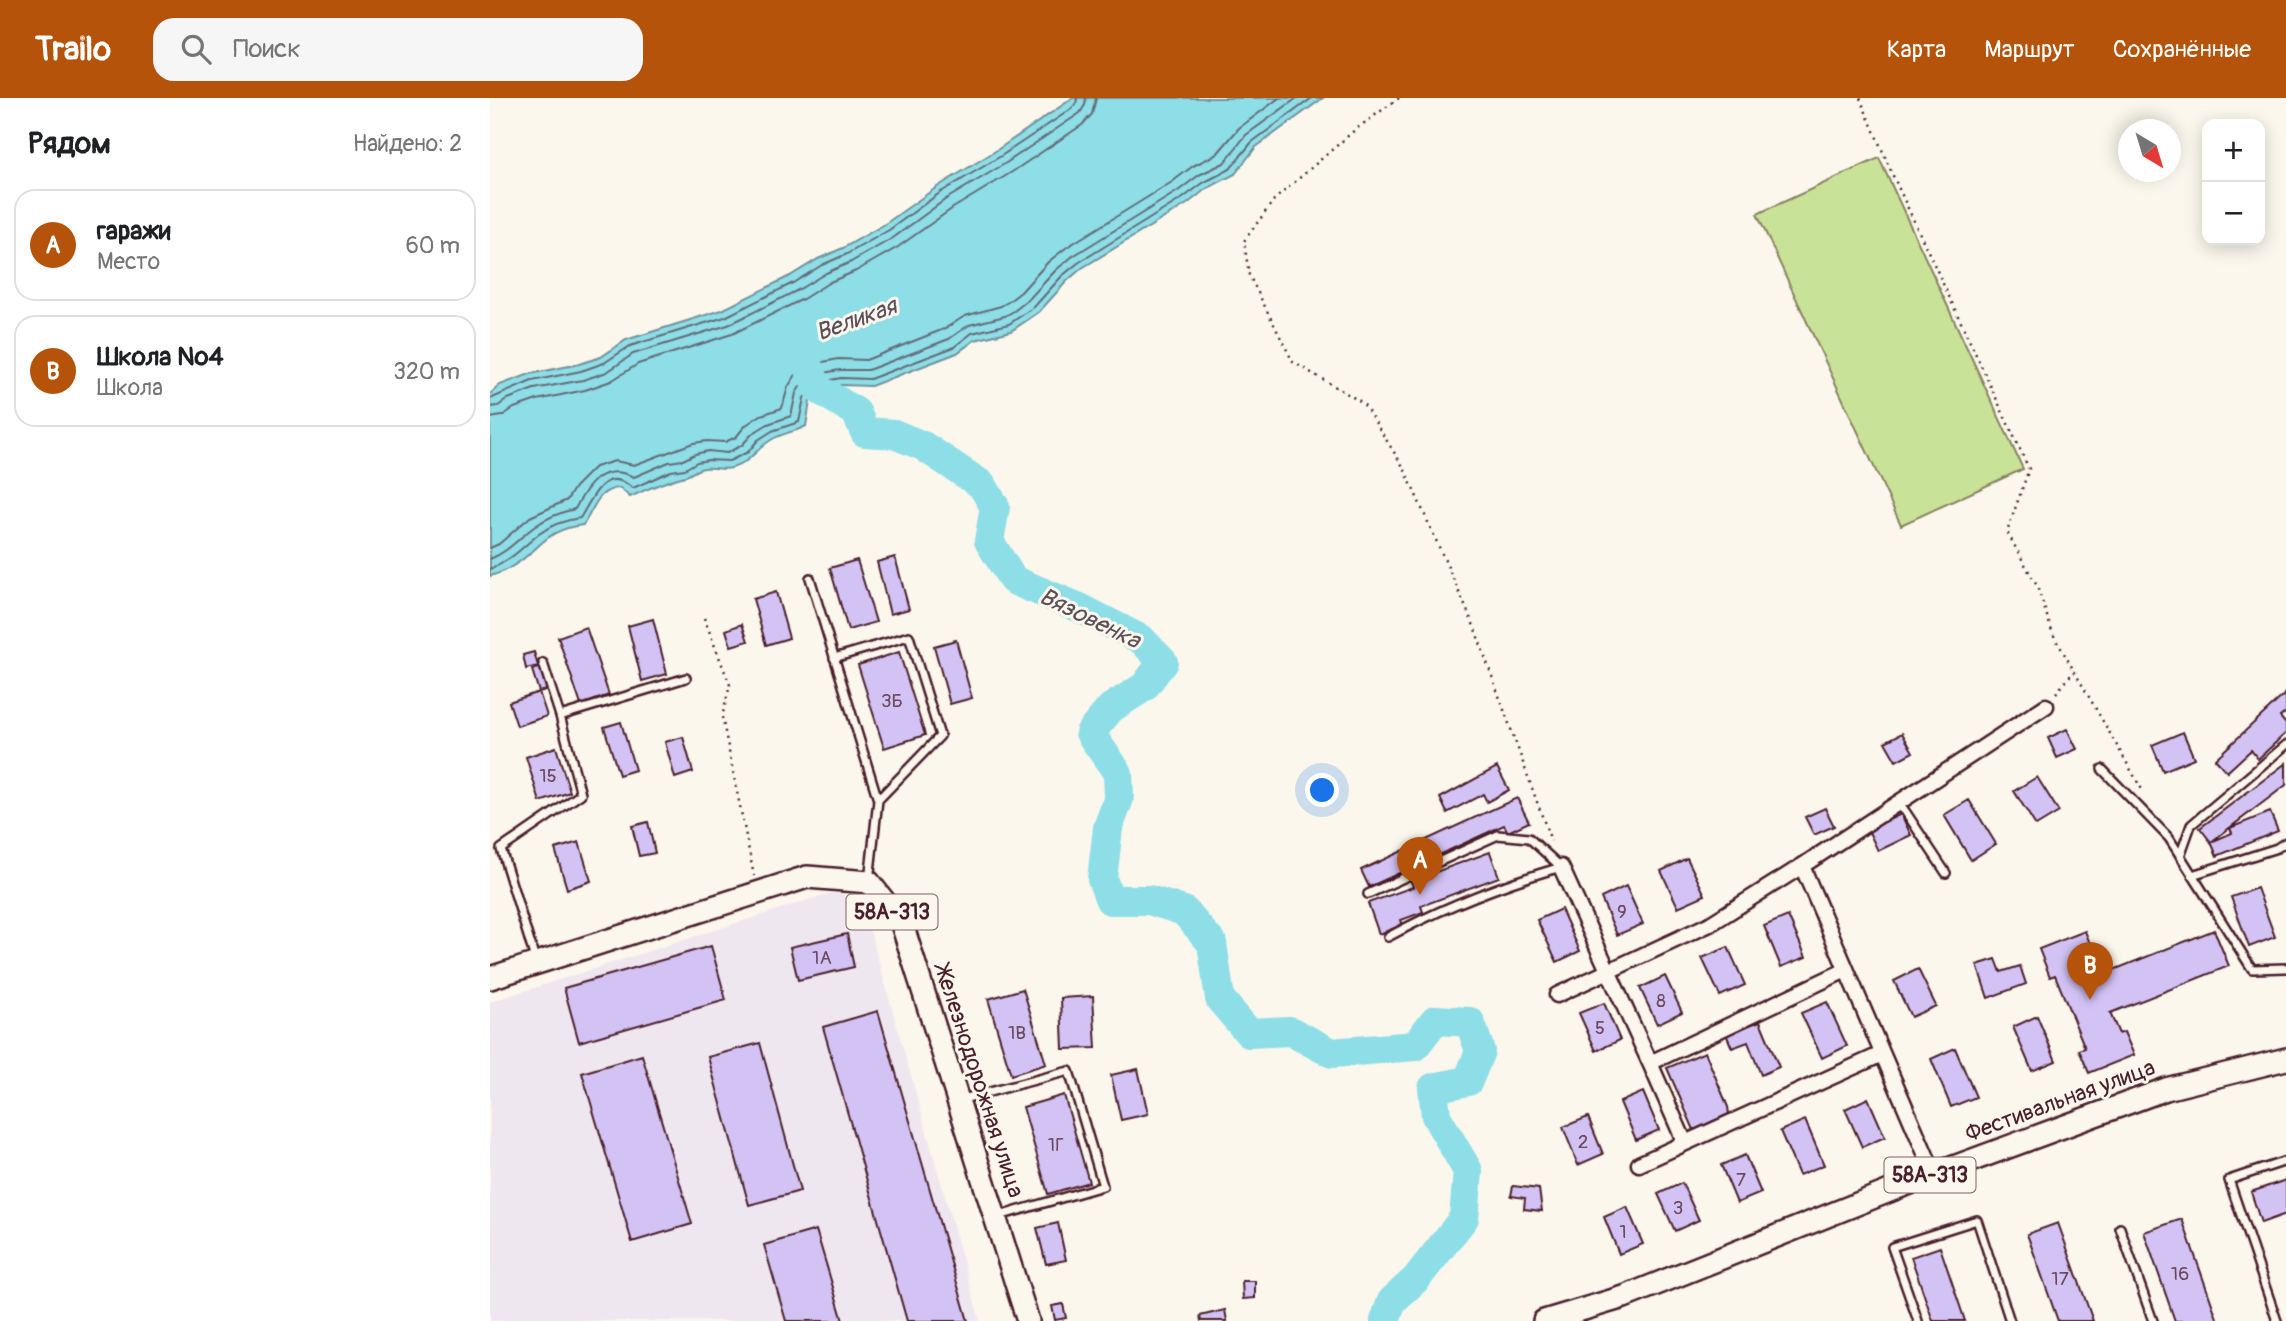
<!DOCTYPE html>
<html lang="ru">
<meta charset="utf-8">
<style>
body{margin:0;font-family:Pangolin,sans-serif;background:#f6f6f6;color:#202124}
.controls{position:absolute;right:21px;top:21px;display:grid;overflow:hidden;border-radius:14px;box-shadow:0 4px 18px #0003}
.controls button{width:63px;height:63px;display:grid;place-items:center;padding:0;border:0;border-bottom:2px solid #e0e0e0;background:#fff;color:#202124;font:35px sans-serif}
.compass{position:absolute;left:1628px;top:21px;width:63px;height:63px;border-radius:50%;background:#fff;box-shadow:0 4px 18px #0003;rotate:142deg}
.you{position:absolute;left:833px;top:693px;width:24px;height:24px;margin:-18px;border:5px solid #fff;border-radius:50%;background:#1a73e8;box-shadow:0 0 0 10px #1a73e833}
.badge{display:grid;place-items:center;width:46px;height:46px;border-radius:50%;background:#b45309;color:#fff;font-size:23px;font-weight:700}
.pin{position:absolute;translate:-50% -58px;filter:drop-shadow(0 2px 4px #0008)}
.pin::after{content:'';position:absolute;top:37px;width:24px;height:21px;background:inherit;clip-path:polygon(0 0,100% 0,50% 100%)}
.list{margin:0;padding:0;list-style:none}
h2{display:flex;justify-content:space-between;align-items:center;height:91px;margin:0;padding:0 28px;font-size:30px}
h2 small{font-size:23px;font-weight:400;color:#757577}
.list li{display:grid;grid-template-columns:46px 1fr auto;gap:21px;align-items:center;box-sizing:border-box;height:112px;margin:0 14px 14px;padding:0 14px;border:2px solid #e0e0e0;border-radius:21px}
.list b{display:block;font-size:26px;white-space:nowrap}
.list p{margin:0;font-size:23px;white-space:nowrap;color:#757577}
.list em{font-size:23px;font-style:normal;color:#757577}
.icon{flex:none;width:38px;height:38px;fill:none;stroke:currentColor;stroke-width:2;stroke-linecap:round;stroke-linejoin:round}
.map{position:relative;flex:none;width:1796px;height:1223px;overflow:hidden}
header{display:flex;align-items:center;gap:42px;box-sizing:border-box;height:98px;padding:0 35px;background:#b45309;color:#fff}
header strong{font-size:33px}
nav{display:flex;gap:38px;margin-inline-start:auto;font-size:24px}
.search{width:490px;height:63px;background:#f6f6f6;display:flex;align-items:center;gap:18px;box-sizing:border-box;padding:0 24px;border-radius:21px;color:#757577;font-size:26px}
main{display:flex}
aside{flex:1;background:#fff}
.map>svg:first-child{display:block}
.built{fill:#efe7ef}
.green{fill:#c8e298;stroke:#898062;stroke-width:2}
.water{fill:#8ddee7;stroke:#72929c;stroke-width:2}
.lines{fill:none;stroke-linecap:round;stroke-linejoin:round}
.shore{stroke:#656b76;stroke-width:2}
.river{stroke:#8ddee7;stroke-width:30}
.building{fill:#d3c3f5;stroke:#4a1f2b;stroke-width:2}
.lane-casing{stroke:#4a1f2b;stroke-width:12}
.street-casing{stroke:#4a1f2b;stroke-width:19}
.primary-casing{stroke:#4a1f2b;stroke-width:26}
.path{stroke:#4a1f2b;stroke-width:2.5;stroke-dasharray:2 5;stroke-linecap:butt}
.lane{stroke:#fbf7ec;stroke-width:7}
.street{stroke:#fbf7ec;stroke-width:14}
.primary{stroke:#fbf7ec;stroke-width:21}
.labels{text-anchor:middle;stroke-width:6;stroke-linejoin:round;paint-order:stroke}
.number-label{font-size:19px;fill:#6c485e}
.shield{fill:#fbf7ec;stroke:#7f6065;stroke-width:2}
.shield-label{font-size:21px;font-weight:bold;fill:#4a1f2b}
.street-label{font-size:23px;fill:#4a1f2b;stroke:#fbf7ec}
.water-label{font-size:24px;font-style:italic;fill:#5b4f5a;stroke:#fbf7ec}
</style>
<header>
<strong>Trailo</strong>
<div class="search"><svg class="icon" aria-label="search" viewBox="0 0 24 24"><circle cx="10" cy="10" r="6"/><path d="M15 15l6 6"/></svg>Поиск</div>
<nav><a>Карта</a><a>Маршрут</a><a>Сохранённые</a></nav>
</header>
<main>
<aside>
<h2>Рядом<small>Найдено: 2</small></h2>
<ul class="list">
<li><span class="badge">A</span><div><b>гаражи</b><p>Место</p></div><em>60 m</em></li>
<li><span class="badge">B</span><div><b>Школа №4</b><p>Школа</p></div><em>320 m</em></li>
</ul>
</aside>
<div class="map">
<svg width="1796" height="1223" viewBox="0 0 1796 1223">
<rect width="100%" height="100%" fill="#fbf7ec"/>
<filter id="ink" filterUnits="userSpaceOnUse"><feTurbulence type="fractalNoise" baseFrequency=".0143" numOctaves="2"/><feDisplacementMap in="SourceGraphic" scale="14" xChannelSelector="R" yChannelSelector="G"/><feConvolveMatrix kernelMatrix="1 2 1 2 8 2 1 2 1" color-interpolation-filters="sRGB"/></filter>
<g filter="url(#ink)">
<path class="built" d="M350 795 374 811 490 1223H0V904L337 796Z"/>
<path class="green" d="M1389 60 1533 371 1411 427 1267 116Z"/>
<path class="water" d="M583 0H833L766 49 745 76 716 91 697 106 592 170 577 183 549 214 521 233 485 242 467 255 381 288 351 287 328 291 320 303 316 328C305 334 292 335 281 342 266 351 261 364 242 370 232 373 220 367 210 371 205 372 201 377 195 378 175 383 159 390 140 399L130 390C107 391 105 410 93 427 54 431 50 453 21 469 15 473 7 476 0 478V296L10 287 40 276 89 266 111 259 136 242 232 212 300 178 328 161 353 150 395 126 447 89 507 52Z"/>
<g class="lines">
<path class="shore" d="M0 301 42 283 91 273 114 265 140 248 235 219 303 185 332 167 357 156 399 132 451 94 511 58 580 12 586 6 587 0
M0 309 8 308 18 301 44 291 93 282 117 274 143 256 238 227 308 192 336 175 361 164 403 140 456 101 516 65 590 15 595 7 596 0
M0 320 12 318 24 310 47 302 95 292 121 283 148 266 242 236 313 201 340 184 366 173 408 149 463 110 522 74 592 27 602 16 606 0
M0 450 9 446 40 419 77 402 85 389 105 369 125 363 144 367 203 345 217 343 235 344 246 339 256 327 271 317 292 310 298 289 307 275 318 267 348 261 376 262 454 231 475 218 511 208 518 204 531 194 558 164 577 149 682 84 703 68 727 56 749 30 789 0
M0 461C18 454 29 440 44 429 56 420 71 414 85 411 98 386 113 364 144 379L179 364 193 362 205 356 218 353 237 355 252 347 263 335 278 326 301 318 306 295 315 281 322 277 350 272H378L459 241 479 227 515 218 524 213 538 202 566 172 583 158 688 93 709 77 734 65 756 37 807 0
M0 471C22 462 31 450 49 436 61 427 75 422 90 420 99 407 111 373 133 384 137 385 139 388 143 390L181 373 195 371 207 364 218 362 239 363 258 354 268 342 282 333 309 324 314 300 325 285 351 280 380 281 464 249 482 235 519 226 544 209 572 178 588 165 693 100 713 85 740 71 762 44 822 0"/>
<path class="river" d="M312 253 328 291 366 314 375 334 404 336 433 348 492 387 505 409 499 443 523 482 590 510 652 542 673 564 654 589 621 610 600 635 628 675 629 700 618 730 612 781 620 802H659L694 813 722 845 730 901 759 935 800 933 842 955 925 948 945 922 980 924 990 953 978 983 943 990 946 1018 978 1073 974 1120 926 1181 902 1203 895 1223"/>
</g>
<path class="building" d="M405 459 419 511 400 516 387 464Z
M367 462 386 524 358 532 340 470Z
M286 494 299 540 276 547 263 501Z
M163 521 177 576 152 583 138 528Z
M252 526 258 543 241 548 236 532Z
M96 529 119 597 91 607 68 539Z
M466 542 482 600 460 606 444 548Z
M44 554 48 568 36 571 33 557Z
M409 554 435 637 394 650 368 567Z
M51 569 58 591 49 594 42 572Z
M49 594 57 618 27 628 19 604Z
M1796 595V614L1790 619 1796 626V635L1768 661 1761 652 1737 674 1725 661Z
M131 624 145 672 129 677 114 629Z
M1577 631 1587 651 1567 660 1558 640Z
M1693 634 1704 660 1673 673 1662 647Z
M1412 635 1423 654 1406 663 1395 644Z
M193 639 203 674 185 680 175 644Z
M66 649 80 694 50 704 36 659Z
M1796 665V687L1721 744 1710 730Z
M1007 669 1019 692 997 704 993 696 957 715 950 700Z
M1547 679 1569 714 1546 728 1524 693Z
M1027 700 1039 724 1018 734 1014 727 879 789 871 772Z
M1479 702 1506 746 1481 762 1454 717Z
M1335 710 1344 728 1324 737 1315 719Z
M1780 714 1788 733 1727 758 1721 744 1742 735 1740 730Z
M1411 716 1421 737 1388 753 1378 732Z
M158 724 165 755 149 758 142 728Z
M89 744 101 783 77 791 65 751Z
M1000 754 1009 779 931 808 933 814 911 822 913 827 889 836 878 805 923 789 921 783Z
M1197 760 1215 797 1188 809 1171 773Z
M1136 788 1153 826 1127 837 1111 800Z
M1767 790 1785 839 1759 849 1741 799Z
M1071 811 1090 853 1067 864 1047 822Z
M1298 818 1316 859 1291 869 1274 828Z
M1724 832 1739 868 1620 915 1629 936 1634 934 1644 957 1599 975 1589 952 1595 950 1565 877 1560 879 1549 851 1595 833 1605 858 1599 861 1606 879Z
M357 836 364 869 308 882 300 849Z
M221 848 236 902 89 944 74 890Z
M1238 849 1255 887 1230 898 1212 860Z
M1506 861 1511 874 1530 868 1536 886 1498 900 1487 867Z
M1428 871 1446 908 1421 919 1404 883Z
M1175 878 1192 914 1167 926 1150 890Z
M533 891 556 966 521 977 498 901Z
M603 898 606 950 573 951 571 900Z
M1337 904 1357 948 1332 960 1311 915Z
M1114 905 1130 942 1106 953 1089 915Z
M388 913 478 1223H417L333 929Z
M1547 918 1566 963 1542 973 1523 929Z
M1270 923 1289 969 1271 977 1258 944 1242 950 1236 936Z
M270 945 310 1093 259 1107 218 959Z
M1465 950 1486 999 1461 1009 1441 961Z
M1215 954 1238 1009 1239 1016 1204 1032 1177 970Z
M152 957 202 1126 142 1144 92 975Z
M648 971 658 1016 631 1022 621 977Z
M1153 994 1169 1032 1146 1042 1130 1004Z
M574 997 599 1084 558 1096 533 1009Z
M1378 1000 1395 1039 1372 1049 1355 1011Z
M1098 1019 1113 1056 1088 1067 1073 1029Z
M1315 1022 1334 1067 1309 1077 1290 1033Z
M1255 1057 1271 1095 1247 1105 1231 1067Z
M1796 1082V1116L1771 1125 1761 1094Z
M1192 1085 1209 1122 1185 1133 1168 1096Z
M1023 1088 1049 1091 1052 1113 1034 1111 1035 1100 1021 1098Z
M1137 1109 1153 1146 1129 1156 1114 1119Z
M1692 1121 1728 1223H1685L1654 1134Z
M568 1125 576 1162 556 1166 547 1130Z
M1568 1125 1603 1223H1568L1537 1136Z
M326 1132 353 1223H296L274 1147Z
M1450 1149 1475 1223H1443L1428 1179 1421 1159Z
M752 1183H765V1200L753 1201Z
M573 1206 576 1220 565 1222 562 1208Z
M735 1212 737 1223H711L710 1218Z"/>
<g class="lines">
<g class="lane-casing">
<path id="lane" d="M320 480 388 702
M344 560 419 538 450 638 388 702 379 783
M53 565 70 618
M1612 671 1679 740 1762 871 1796 870
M1407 707 1415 713 1456 775
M1690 758 1701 727 1796 647
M1702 777 1787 750 1796 744
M878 796 1008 737 1039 740 1071 769
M898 839C953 809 1010 787 1071 769
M46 864 11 751 91 696 70 618 196 580
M469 1002 579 973 613 1088 509 1118
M1630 1130 1663 1223
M1428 1223 1402 1149 1487 1122 1520 1223
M1787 1223 1739 1082 1796 1063"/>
</g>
<g class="street-casing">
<path id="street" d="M1312 768 1556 608
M1071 769 1160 965
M1067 897 1220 826 1312 768 1444 1076
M1195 1045 1160 965 1356 872
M1149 1066 1392 956"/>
</g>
<g class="primary-casing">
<path id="primary" d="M0 880 317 779 379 784 412 826 538 1223
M1054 1223 1134 1199 1412 1088 1676 991 1796 961"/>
</g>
<path class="path" d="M909 0 866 31 784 102 754 143 759 177 803 264 873 305 914 370 984 528 1061 743
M1370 0 1404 80 1539 371 1517 434 1547 488 1563 536 1654 695
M214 520 240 587 232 619 264 778
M1566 595 1584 573"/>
<use href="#lane" class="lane"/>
<use href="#street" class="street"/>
<use href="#primary" class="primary"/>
</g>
</g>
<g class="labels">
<g class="number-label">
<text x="402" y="609">3Б</text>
<text x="58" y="684">15</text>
<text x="1132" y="820">9</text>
<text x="332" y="866">1А</text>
<text x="1171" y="909">8</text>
<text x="1110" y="936">5</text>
<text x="527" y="941">1В</text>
<text x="1093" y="1050">2</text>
<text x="566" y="1053">1Г</text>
<text x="1251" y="1088">7</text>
<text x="1188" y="1116">3</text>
<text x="1133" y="1140">1</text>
<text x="1690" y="1182">16</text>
<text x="1570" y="1187">17</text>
</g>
<g class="shield">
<rect x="356.5" y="796.5" width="91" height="35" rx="5"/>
<rect x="1394.5" y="1059.5" width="91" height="35" rx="5"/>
</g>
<g class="shield-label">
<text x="402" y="821">58А-313</text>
<text x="1440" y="1084">58А-313</text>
</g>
<g class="street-label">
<text transform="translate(490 983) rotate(72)" y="8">Железнодорожная улица</text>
<text transform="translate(1570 1002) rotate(-20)" y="8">Фестивальная улица</text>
</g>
<g class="water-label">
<text transform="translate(366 221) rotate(-20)" y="8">Великая</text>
<text transform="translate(600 520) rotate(26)" y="8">Вязовенка</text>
</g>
</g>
</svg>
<div class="controls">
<button>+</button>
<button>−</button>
</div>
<svg class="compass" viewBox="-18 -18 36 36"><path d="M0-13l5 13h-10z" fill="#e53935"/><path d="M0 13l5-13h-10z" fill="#757577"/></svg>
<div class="you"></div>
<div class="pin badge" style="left:930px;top:797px">A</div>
<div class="pin badge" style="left:1600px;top:902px">B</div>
</div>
</main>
